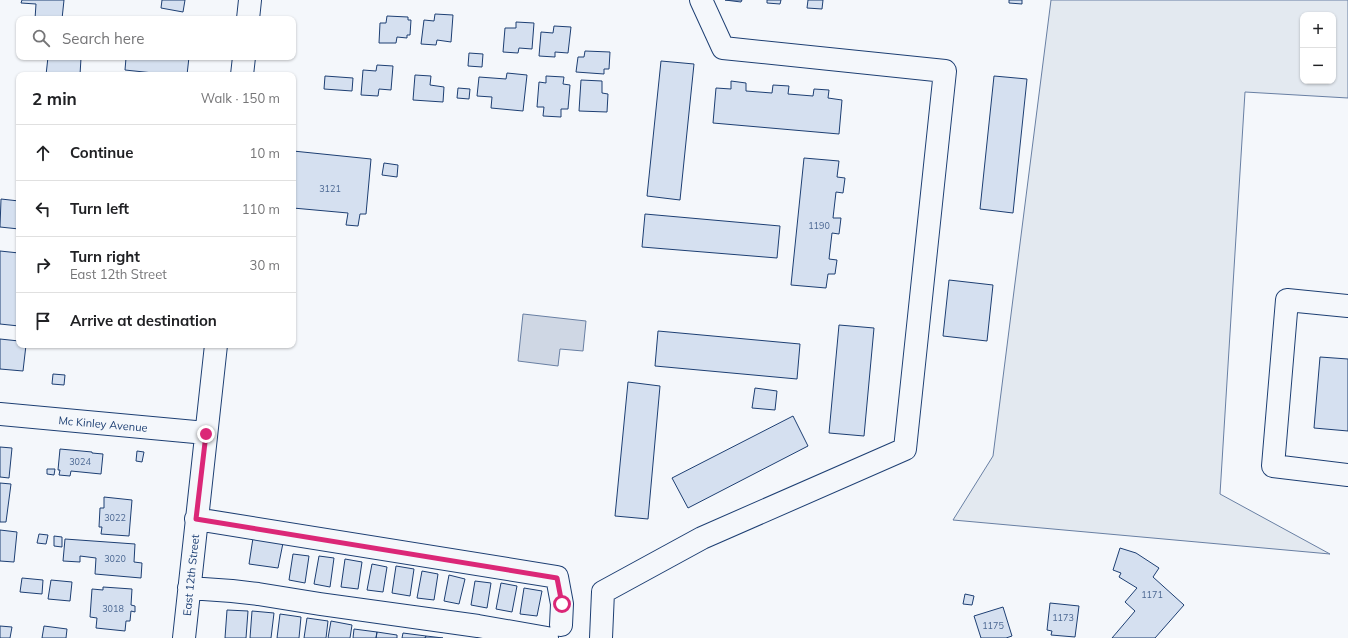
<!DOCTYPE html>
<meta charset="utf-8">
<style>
body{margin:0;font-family:Mulish,sans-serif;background:#f2f2f2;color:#202124}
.controls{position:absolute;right:12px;top:12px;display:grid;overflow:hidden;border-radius:8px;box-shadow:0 1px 3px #0004}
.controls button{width:36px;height:36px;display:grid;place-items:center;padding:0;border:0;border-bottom:1px solid #e0e0e0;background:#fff;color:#202124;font:20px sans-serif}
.stop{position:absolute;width:12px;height:12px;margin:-9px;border:3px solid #db2777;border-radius:50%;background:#fff}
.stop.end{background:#db2777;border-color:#fff;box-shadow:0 1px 4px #0008}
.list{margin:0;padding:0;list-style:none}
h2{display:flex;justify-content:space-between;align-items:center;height:52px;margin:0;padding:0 16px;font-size:17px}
h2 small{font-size:13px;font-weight:400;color:#757577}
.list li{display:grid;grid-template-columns:26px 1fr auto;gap:12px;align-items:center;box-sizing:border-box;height:56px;padding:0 16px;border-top:1px solid #e0e0e0}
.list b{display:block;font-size:15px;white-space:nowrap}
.list p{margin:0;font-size:13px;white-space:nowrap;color:#757577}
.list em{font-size:13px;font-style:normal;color:#757577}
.icon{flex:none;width:22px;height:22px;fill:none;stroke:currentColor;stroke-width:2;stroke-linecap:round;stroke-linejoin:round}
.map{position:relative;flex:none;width:1348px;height:638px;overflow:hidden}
.search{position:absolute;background:#fff;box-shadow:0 1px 3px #0004;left:16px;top:16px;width:280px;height:44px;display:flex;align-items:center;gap:10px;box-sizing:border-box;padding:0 14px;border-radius:8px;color:#757577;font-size:15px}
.panel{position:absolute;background:#fff;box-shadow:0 1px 3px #0004;left:16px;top:72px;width:280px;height:276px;border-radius:8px}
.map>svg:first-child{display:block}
.green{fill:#e3e9f0;stroke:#687fa3;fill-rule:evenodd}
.water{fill:#cfd7e4;stroke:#687fa3}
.building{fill:#d5e0f0;stroke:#1d3f73}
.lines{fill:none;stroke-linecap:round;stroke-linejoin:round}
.minor-casing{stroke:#1d3f73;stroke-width:24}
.minor{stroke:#f4f7fb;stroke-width:22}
.route{stroke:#db2777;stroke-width:5}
.labels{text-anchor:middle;stroke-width:3;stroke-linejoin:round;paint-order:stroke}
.number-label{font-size:9px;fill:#4b6792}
.street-label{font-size:11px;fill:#1d3f73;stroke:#f4f7fb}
</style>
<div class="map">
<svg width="1348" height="638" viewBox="0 0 1348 638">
<rect width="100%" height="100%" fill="#f4f7fb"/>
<path class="green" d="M1051 0H1348V98L1245 92 1220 494 1330 554 953 520 993 456ZM1303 15H1333V81H1303Z"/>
<path class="water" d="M523 314 586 321 583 351 560 349 558 366 518 361Z"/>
<path class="building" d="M22 0H64L62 19H35L36 4 21 3Z
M162 0H185L183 12 161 8Z
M725 0H742L741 2Z
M767 0H781L780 4 767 3Z
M808 0H823L822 9 807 8Z
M1009 0H1022V4L1009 3Z
M435 14 453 15 451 42 437 40 436 45 421 44 424 20 434 21Z
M387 16 408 17V20H411L410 35H407V38L397 37 396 43H379L380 23H386Z
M516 22 534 23 532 49 519 48 518 53 503 52 505 28H516Z
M554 26 571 27 568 53 555 52V57L539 56 541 32 553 33Z
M585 51 610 52 609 69H604V74L576 72 578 57H584Z
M469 53 483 54 482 67 468 66Z
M48 57 81 58 80 75H46Z
M122 57H189L187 75H163V74L125 70 126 58Z
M661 61 694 64 680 200 647 196Z
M377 65 393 66 391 90 379 89 378 96 361 95 363 70 376 71Z
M507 73 527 75 523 111 491 108 492 97 477 96 479 77 506 79Z
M415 75 431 76 430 85 444 87 443 102 413 100Z
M325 76 353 78 352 91 324 89Z
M546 76 564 77 563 84 570 85 568 109H561V117L543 116 544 107H537L539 82 546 83Z
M994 76 1027 79 1013 213 980 209Z
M581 80 602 81V93L608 94 607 112 579 111Z
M731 81 746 83V91L772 93 773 85 789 86 788 94 813 96 814 89 829 90 828 98 842 100 839 134 713 123 716 88 731 89Z
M458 88 470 89 469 99 457 98Z
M293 151 371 159 366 214H360L358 226 346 225 348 213 293 208Z
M804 158 839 161 837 177 845 178 843 193 836 192 833 218H841L839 234 832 233 829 259 837 260 835 274H828L826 288 791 285Z
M384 163 398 165 397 177 382 175Z
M1 199 19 201V229L0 227Z
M645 214 780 226 777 258 642 247Z
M0 251 19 253V326L0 324Z
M949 280 993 285 987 341 943 336Z
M839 325 874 328 864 436 829 433Z
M658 331 800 344 797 379 655 366Z
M0 339 19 341V345H26L23 371 0 369Z
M121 345H145L144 347Z
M1320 357 1348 359V431L1314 428Z
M53 374 65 375 64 385 52 384Z
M628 382 660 386 648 519 615 516Z
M755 388 777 391 775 410 752 408Z
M793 416 808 446 688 508 672 478Z
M0 447 12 448 9 478 0 477Z
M60 449 92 452V453L103 454 101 474 71 471 70 476 59 475 60 470H58Z
M137 451 144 452 142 462 136 461Z
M47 469H55L54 475 47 474Z
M0 483 11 484 6 522H0Z
M104 497 132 500 129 536 101 534 102 527H99L100 508H104Z
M0 530 17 532 14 562 0 561Z
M39 534 48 535 46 544 37 543Z
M54 536 62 537V547L54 546Z
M253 538 283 543 278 568 249 564Z
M65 539 135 544 134 562 142 563 141 578 95 574 96 558 80 556V562L63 561Z
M1120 548 1136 553 1159 568 1153 577 1184 605 1155 638H1112L1135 611 1125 602 1137 588 1119 577 1121 573 1113 570Z
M293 554 309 556 305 583 289 580Z
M319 556 334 558 330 587 314 584Z
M345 559 362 562 358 589 341 587Z
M372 564 387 567 383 592 367 590Z
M396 566 414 569 410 596 392 593Z
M422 571 438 574 434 600 417 598Z
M449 575 465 579 459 604 444 601Z
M22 578 43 580 42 594 20 592Z
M51 580 72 582 70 601 48 599Z
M475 581 491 583 487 608 471 605Z
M501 583 517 586 512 612 496 609Z
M103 587 132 589 131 605 135 606V612L131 611 130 621H126L125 631 96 628 97 618 90 617 92 589 103 590Z
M524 588 542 591 537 616 520 614Z
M965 594 974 596 972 605 963 604Z
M1050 603 1079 606 1075 637 1051 635 1052 631 1047 630Z
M1003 607 1012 636 1006 638H981L974 616Z
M227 610 248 611 246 638H225Z
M252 611 274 613 271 638H250Z
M280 614 301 617 299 638H277Z
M307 618 328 621 326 638H304Z
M331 621 352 625 350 638H328Z
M0 626 12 627 10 638H0Z
M44 626 67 629 66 638H42Z
M354 629 377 632 376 638H353Z
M377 632 397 635V638H376Z
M403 633 426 636 425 638H402Z
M426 636 443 638H425Z"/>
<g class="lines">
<g class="minor-casing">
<path id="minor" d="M248 19 250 0
M242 75 244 57
M1348 306 1287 300 1273 466 1348 475
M0 414 206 433
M196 519 557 577 562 604 561 625
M189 588 232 591 258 594 320 604 478 626 547 638
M184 638 216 345
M601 638 603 592 702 538 905 449 945 71 723 48 701 0"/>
</g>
<use href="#minor" class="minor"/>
</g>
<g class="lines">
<path class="route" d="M206 434 196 519 557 578 562 604"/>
</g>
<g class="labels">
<g class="number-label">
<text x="330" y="192">3121</text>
<text x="819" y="229">1190</text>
<text x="80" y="465">3024</text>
<text x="115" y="521">3022</text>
<text x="115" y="562">3020</text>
<text x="1152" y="598">1171</text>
<text x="113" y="612">3018</text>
<text x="1063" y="621">1173</text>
<text x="993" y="629">1175</text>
</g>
<g class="street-label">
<text transform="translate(103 424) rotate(5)" y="4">Mc Kinley Avenue</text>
<text transform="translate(191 575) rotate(-84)" y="4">East 12th Street</text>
</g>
</g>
</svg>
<div class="controls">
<button>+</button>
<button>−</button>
</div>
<div class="stop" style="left:562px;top:604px"></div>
<div class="stop end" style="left:206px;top:434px"></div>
<div class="search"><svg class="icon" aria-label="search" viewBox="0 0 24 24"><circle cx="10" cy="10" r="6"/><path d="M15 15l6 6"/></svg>Search here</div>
<section class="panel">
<h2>2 min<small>Walk · 150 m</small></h2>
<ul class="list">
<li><svg class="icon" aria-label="ahead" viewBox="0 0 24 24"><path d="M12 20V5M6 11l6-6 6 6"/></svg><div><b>Continue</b></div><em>10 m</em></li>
<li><svg class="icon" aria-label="left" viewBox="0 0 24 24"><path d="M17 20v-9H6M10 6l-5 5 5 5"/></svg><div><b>Turn left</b></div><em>110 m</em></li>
<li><svg class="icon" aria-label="right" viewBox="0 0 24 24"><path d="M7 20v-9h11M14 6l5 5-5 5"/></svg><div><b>Turn right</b><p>East 12th Street</p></div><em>30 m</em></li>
<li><svg class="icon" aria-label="arrive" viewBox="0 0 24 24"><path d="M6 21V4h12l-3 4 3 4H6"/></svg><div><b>Arrive at destination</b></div></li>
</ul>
</section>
</div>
